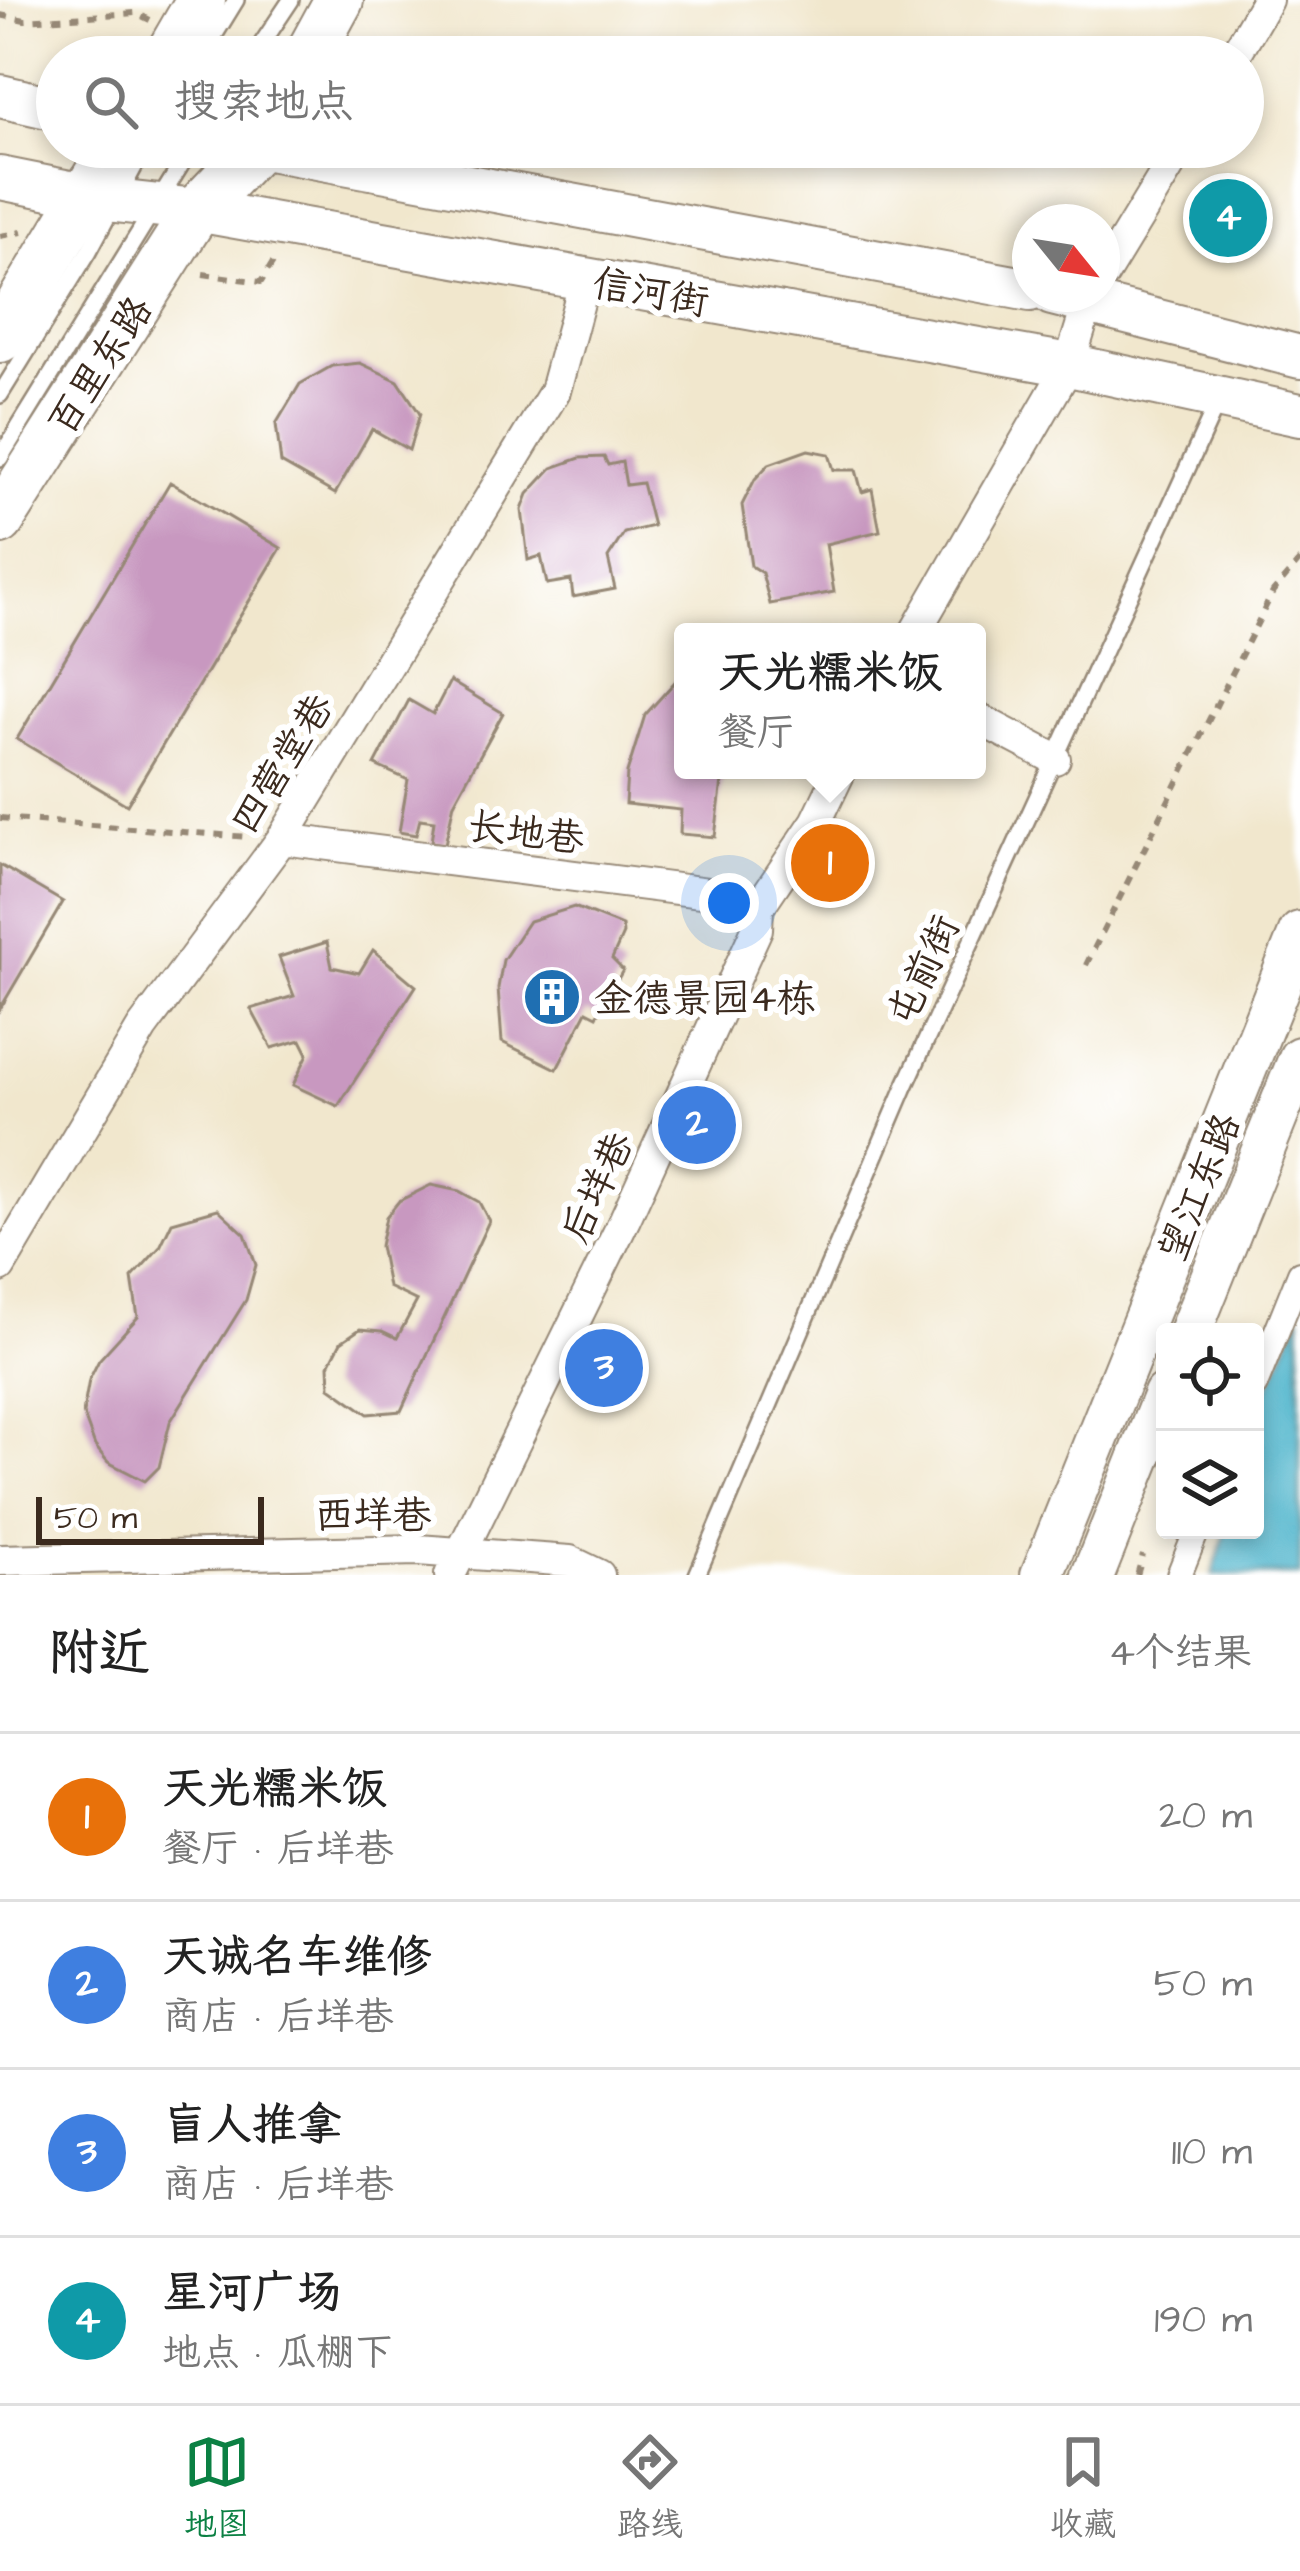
<!DOCTYPE html>
<html lang="zh">
<meta charset="utf-8">
<style>
body{margin:0;font-family:"Architects Daughter","LXGW WenKai TC",sans-serif;background:#f2f2f2;color:#222}
.controls{position:absolute;right:36px;bottom:36px;display:grid;overflow:hidden;border-radius:12px;box-shadow:0 6px 18px #0003}
.controls button{width:108px;height:108px;display:grid;place-items:center;padding:0;border:0;border-bottom:3px solid #e0e0e0;background:#fff;color:#222;font:60px sans-serif}
.compass{position:absolute;left:1012px;top:204px;width:108px;height:108px;border-radius:50%;background:#fff;box-shadow:0 6px 18px #0003;rotate:120deg}
.scale{position:absolute;left:36px;bottom:30px;width:228px;box-sizing:border-box;padding-left:12px;border:6px solid #3b2a1e;border-top:0;font-size:33px;line-height:42px;white-space:nowrap;color:#3b2a1e;-webkit-text-stroke:9px #fff;paint-order:stroke}
.you{position:absolute;left:729px;top:903px;width:42px;height:42px;margin:-30px;border:9px solid #fff;border-radius:50%;background:#1a73e8;box-shadow:0 0 0 18px #1a73e833}
.badge{display:grid;place-items:center;width:78px;height:78px;border-radius:50%;background:#0b8043;color:#fff;font-size:39px;font-weight:700}
.pin{position:absolute;translate:-50% -50%;border:6px solid #fff;box-shadow:0 3px 12px #0006}
.popup{position:absolute;left:674px;top:623px;width:312px;height:156px;box-sizing:border-box;display:grid;place-content:center;border-radius:12px;background:#fff;filter:drop-shadow(0 3px 9px #0005);font-size:39px;white-space:nowrap;color:#767676}
.popup b{font-size:45px;color:#222}
.popup::after{content:'';position:absolute;left:50%;top:100%;margin-left:-24px;border:24px solid transparent;border-top-color:#fff}
.list{margin:0;padding:0;list-style:none}
h2{display:flex;justify-content:space-between;align-items:center;height:156px;margin:0;padding:0 48px;font-size:51px}
h2 small{font-size:39px;font-weight:400;color:#767676}
.list li{display:grid;grid-template-columns:78px 1fr auto;gap:36px;align-items:center;box-sizing:border-box;height:168px;padding:0 48px;border-top:3px solid #e0e0e0}
.list b{display:block;font-size:45px;white-space:nowrap}
.list p{margin:0;font-size:39px;white-space:nowrap;color:#767676}
.list em{font-size:39px;font-style:normal;color:#767676}
.icon{flex:none;width:66px;height:66px;fill:none;stroke:currentColor;stroke-width:2;stroke-linecap:round;stroke-linejoin:round}
.map{position:relative;flex:none;width:1300px;height:1575px;overflow:hidden}
.search{position:absolute;background:#fff;box-shadow:0 6px 18px #0003;left:36px;right:36px;top:36px;height:132px;display:flex;align-items:center;gap:30px;box-sizing:border-box;padding:0 42px;border-radius:66px;color:#767676;font-size:45px}
.sheet{height:828px;background:#fff}
nav{display:flex;justify-content:space-around;align-items:center;box-sizing:border-box;height:168px;border-top:3px solid #e0e0e0;background:#fff;font-size:33px;color:#767676}
nav a{display:grid;justify-items:center;gap:6px}
nav .on{color:#0b8043}
.map>svg:first-child{display:block}
.water{fill:#4cb3cb;stroke:#446e74;stroke-width:3}
.building{fill:#c898c0}
.lines{fill:none;stroke-linecap:round;stroke-linejoin:round}
.service-casing{stroke:#968876;stroke-width:20}
.pedestrian-casing{stroke:#968876;stroke-width:28}
.minor-casing{stroke:#968876;stroke-width:34}
.secondary-casing{stroke:#968876;stroke-width:46}
.primary-casing{stroke:#968876;stroke-width:52}
.path{stroke:#968876;stroke-width:6;stroke-dasharray:9 9;stroke-linecap:butt}
.service{stroke:#fff;stroke-width:15}
.pedestrian{stroke:#fff;stroke-width:24}
.minor{stroke:#fff;stroke-width:30}
.secondary{stroke:#fff;stroke-width:42}
.primary{stroke:#fff;stroke-width:48}
.labels{text-anchor:middle;stroke-width:12;stroke-linejoin:round;paint-order:stroke}
.street-label{font-size:39px;fill:#3b2a1e;stroke:#fff}
.poi-label{font-size:39px;fill:#3b2a1e;stroke:#fff;text-anchor:start}
</style>
<div class="map">
<svg width="1300" height="1575" viewBox="0 0 1300 1575">
<rect width="100%" height="100%" fill="#fff"/>
<filter id="ink" filterUnits="userSpaceOnUse"><feTurbulence type="fractalNoise" baseFrequency=".00833" numOctaves="2"/><feDisplacementMap in="SourceGraphic" scale="24" xChannelSelector="R" yChannelSelector="G"/><feConvolveMatrix kernelMatrix="1 2 1 2 8 2 1 2 1" color-interpolation-filters="sRGB"/></filter>
<filter id="wash" filterUnits="userSpaceOnUse"><feTurbulence type="fractalNoise" baseFrequency=".004" numOctaves="4" result="noise"/><feDisplacementMap in="SourceGraphic" scale="48" xChannelSelector="R" yChannelSelector="G"/><feGaussianBlur stdDeviation="2.7" result="paint"/><feColorMatrix in="noise" values="0 0 0 0 0 0 0 0 0 0 0 0 0 0 0 0 0 1.4 0 .05"/><feComposite in="paint" operator="in"/></filter>
<g filter="url(#wash)">
<rect width="100%" height="100%" fill="#f1e7cd"/>
<path class="water" d="M1300 1315V1575H1212L1226 1530H1255V1432L1268 1388Z"/>
<g id="blocks">
<path class="building" d="M360 363 398 381 420 414 409 450 372 429 335 494 281 463 276 424 300 384 332 366Z
M808 450 829 454 834 470H856L862 492 872 489 880 531 826 544 834 592 770 604 762 573 751 566 742 505 755 479 769 464Z
M604 457 608 465 622 462 626 485 642 483 653 526 624 533 608 558 615 589 573 597 571 580 547 584 541 556 528 560 522 510 528 494 552 468 580 458Z
M170 482 281 548 127 805 17 739Z
M683 673V770H728L722 781 715 837 680 834 681 810 625 804 627 773 645 715Z
M450 681 503 713 454 803 445 844 431 842 434 821 420 819 416 835 399 832 408 780 375 765 409 700 433 714Z
M0 865 63 902 0 1009Z
M574 907 622 926 623 934 612 959 623 970 597 1016 587 1011 557 1069 502 1042 498 988 503 960 529 921Z
M327 942 332 967 359 973 373 950 416 986 338 1106 293 1085 308 1054 301 1040 272 1048 251 1009 294 996 279 957Z
M431 1185 459 1191 479 1202 489 1221 401 1411 368 1414 330 1387 329 1365 341 1342 360 1329 382 1331 397 1338 417 1301 388 1287 380 1246 386 1217 399 1201Z
M218 1209 245 1234 256 1265 246 1300 170 1422 159 1467 145 1481 108 1462 95 1446 83 1413 89 1380 99 1360 138 1317 132 1278 160 1247 172 1222Z"/>
</g>
</g>
<g filter="url(#ink)">
<use href="#blocks" fill-opacity="0" stroke="#968876" stroke-width="3"/>
<g class="lines">
<g class="service-casing">
<path id="service" d="M201 57 236 0
M253 57 291 0
M0 395 89 251 145 147
M0 458 192 147
M697 1575 904 1089 1219 399"/>
</g>
<g class="pedestrian-casing">
<path id="pedestrian" d="M1255 1385 1300 1273
M1179 1575 1197 1530"/>
</g>
<g class="minor-casing">
<path id="minor" d="M1234 57 1267 0
M1102 277 1181 147
M915 632 1069 365 1091 294
M977 718 1055 759
M282 839 732 896 758 908
M0 1267 142 1028 282 839 555 391 585 280
M0 1560 418 1550 570 1561 599 1575
M450 1575 625 1219 757 929 758 908 816 822 841 770"/>
</g>
<g class="secondary-casing">
<path id="secondary" d="M0 96 57 109
M258 147 1030 290
M0 178 115 201 197 210 1069 365 1300 415
M1052 294 1300 357
M1190 1332 1300 1058
M1042 1575 1300 933
M1093 1575 1165 1394"/>
</g>
<g class="primary-casing">
<path id="primary" d="M168 57 201 0
M308 57 339 0
M0 338 115 147
M0 520 197 210 257 147"/>
</g>
<path class="path" d="M0 15 25 20 136 13 150 20
M0 236 22 232
M203 274 261 282 277 256
M0 818 248 837
M1086 965 1273 592 1300 560
M1137 1575 1143 1555"/>
<use href="#service" class="service"/>
<use href="#pedestrian" class="pedestrian"/>
<use href="#minor" class="minor"/>
<use href="#secondary" class="secondary"/>
<use href="#primary" class="primary"/>
</g>
</g>
<defs>
<g id="building-disc" transform="scale(3)"><circle r="9.5" fill="#1f6fb2" stroke="#fff"/><path d="M-4-6H4V6H1V3H-1V6H-4ZM-2.5-4.3h1.7v1.8h-1.7ZM.8-4.3h1.7v1.8H.8ZM-2.5-1h1.7V.8h-1.7ZM.8-1h1.7V.8H.8Z" fill="#fff"/></g>
</defs>
<g fill-rule="evenodd">
<use href="#building-disc" x="552" y="997"/>
</g>
<g class="labels">
<g class="street-label">
<text transform="translate(651 291) rotate(10)" y="14">信河街</text>
<text transform="translate(99 365) rotate(-57)" y="14">百里东路</text>
<text transform="translate(281 763) rotate(-58)" y="14">四营堂巷</text>
<text transform="translate(526 831) rotate(7)" y="14">长地巷</text>
<text transform="translate(922 970) rotate(-65)" y="14">屯前街</text>
<text transform="translate(596 1187) rotate(-65)" y="14">后垟巷</text>
<text transform="translate(1198 1187) rotate(-68)" y="14">望江东路</text>
<text x="373" y="1528">西垟巷</text>
</g>
<g class="poi-label">
<text x="594" y="1011">金德景园4栋</text>
</g>
</g>
</svg>
<div class="controls">
<button><svg class="icon" aria-label="locate" viewBox="0 0 24 24"><circle cx="12" cy="12" r="6"/><path d="M12 2v4M12 18v4M2 12h4M18 12h4"/></svg></button>
<button><svg class="icon" aria-label="layers" viewBox="0 0 24 24"><path d="M12 4l9 5-9 5-9-5zM3 14l9 5 9-5"/></svg></button>
</div>
<svg class="compass" viewBox="-18 -18 36 36"><path d="M0-13l5 13h-10z" fill="#e53935"/><path d="M0 13l5-13h-10z" fill="#767676"/></svg>
<div class="scale">50 m</div>
<div class="you"></div>
<div class="pin badge" style="left:830px;top:863px;background:#e8710a">1</div>
<div class="popup"><b>天光糯米饭</b>餐厅</div>
<div class="pin badge" style="left:697px;top:1125px;background:#3f7fe0">2</div>
<div class="pin badge" style="left:604px;top:1368px;background:#3f7fe0">3</div>
<div class="pin badge" style="left:1228px;top:218px;background:#0f9aa8">4</div>
<div class="search"><svg class="icon" aria-label="search" viewBox="0 0 24 24"><circle cx="10" cy="10" r="6"/><path d="M15 15l6 6"/></svg>搜索地点</div>
</div>
<section class="sheet">
<h2>附近<small>4个结果</small></h2>
<ul class="list">
<li><span class="badge" style="background:#e8710a">1</span><div><b>天光糯米饭</b><p>餐厅 · 后垟巷</p></div><em>20 m</em></li>
<li><span class="badge" style="background:#3f7fe0">2</span><div><b>天诚名车维修</b><p>商店 · 后垟巷</p></div><em>50 m</em></li>
<li><span class="badge" style="background:#3f7fe0">3</span><div><b>盲人推拿</b><p>商店 · 后垟巷</p></div><em>110 m</em></li>
<li><span class="badge" style="background:#0f9aa8">4</span><div><b>星河广场</b><p>地点 · 瓜棚下</p></div><em>190 m</em></li>
</ul>
</section>
<nav>
<a class="on"><svg class="icon" aria-label="map" viewBox="0 0 24 24"><path d="M3 6l6-2 6 2 6-2v14l-6 2-6-2-6 2zM9 4v14M15 6v14"/></svg>地图</a>
<a><svg class="icon" aria-label="directions" viewBox="0 0 24 24"><path d="M12 3l9 9-9 9-9-9zM9 14v-3h6M13 9l2 2-2 2"/></svg>路线</a>
<a><svg class="icon" aria-label="saved" viewBox="0 0 24 24"><path d="M7 4h10v16l-5-4-5 4z"/></svg>收藏</a>
</nav>
